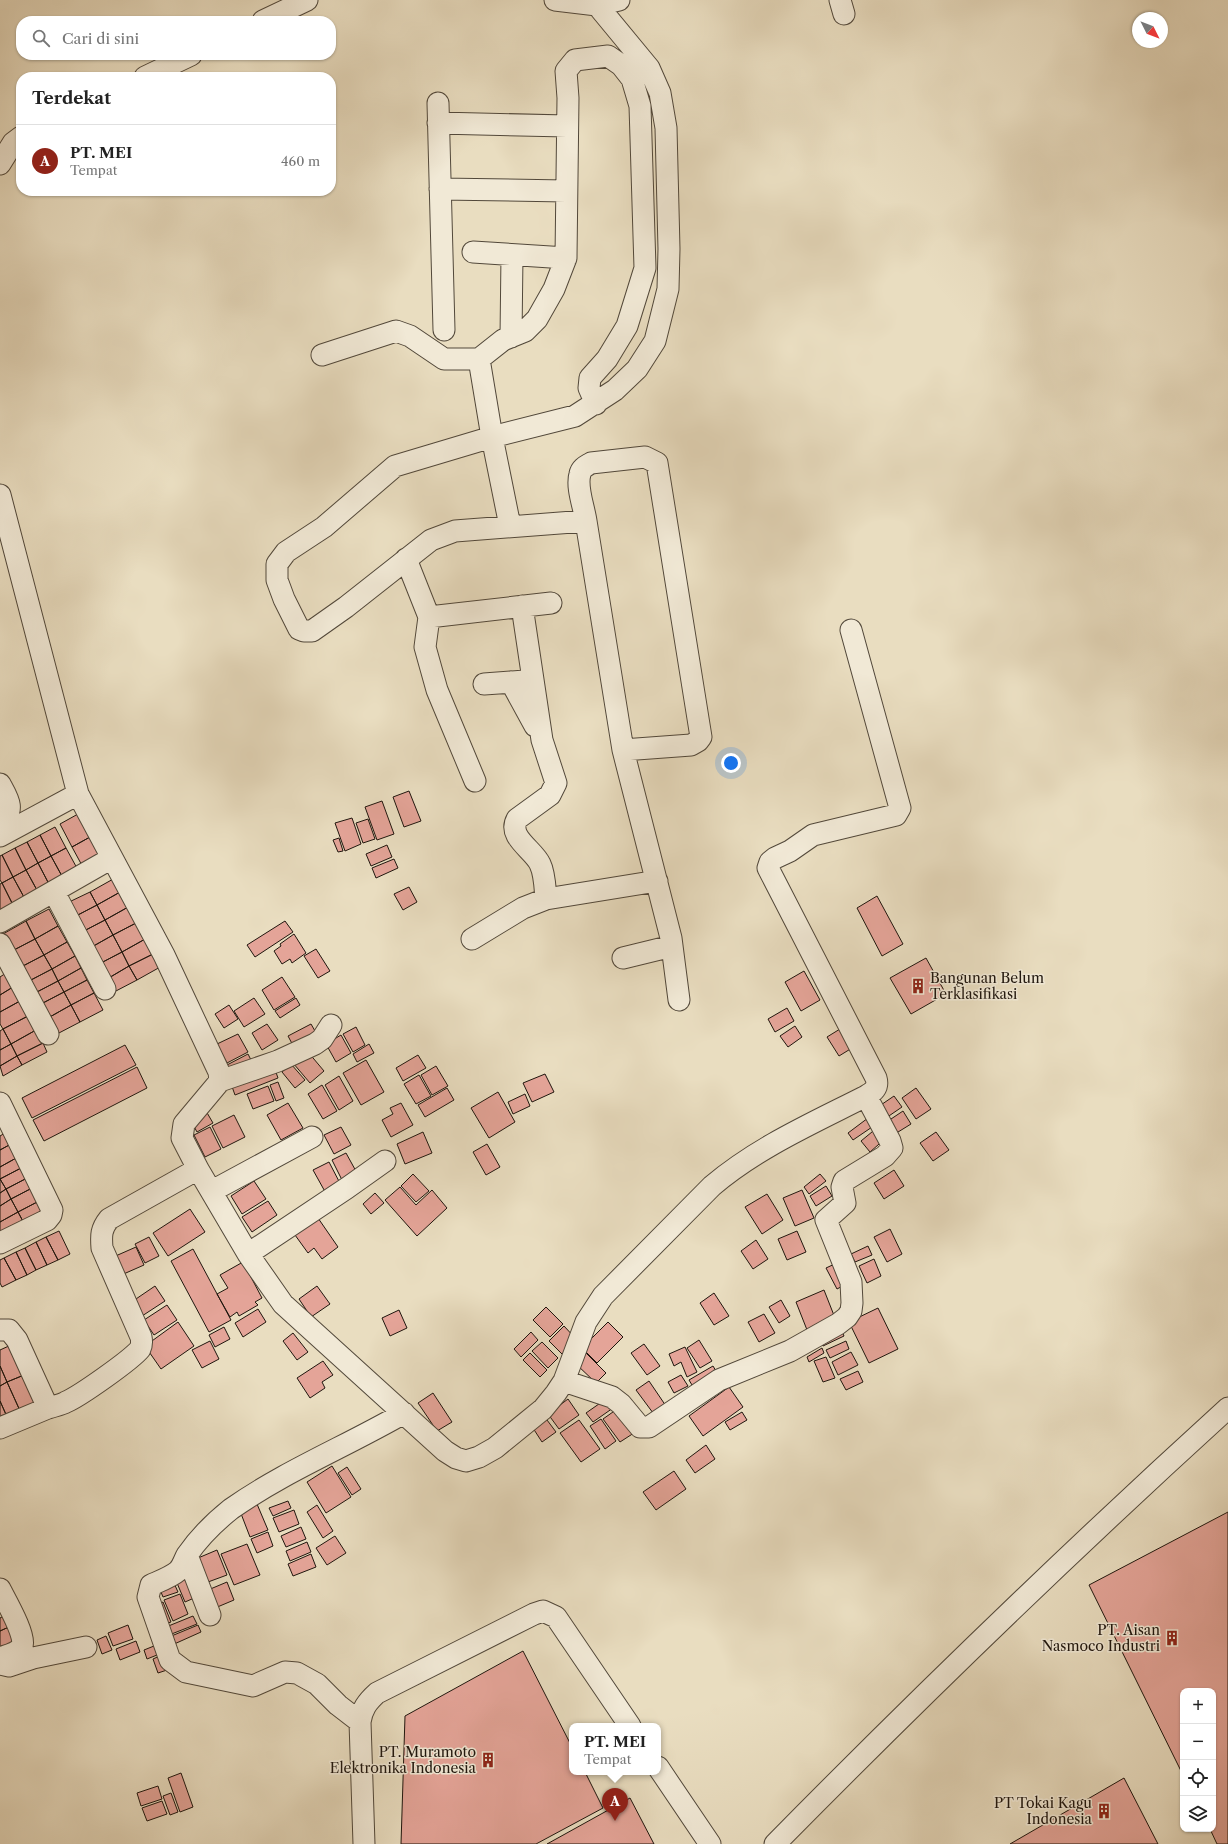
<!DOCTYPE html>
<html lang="id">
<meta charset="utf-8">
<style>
body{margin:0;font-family:"Libre Caslon Text",serif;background:#f6f6f6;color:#222}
.controls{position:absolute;right:12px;bottom:12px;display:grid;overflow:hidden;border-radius:8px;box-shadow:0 1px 3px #0004}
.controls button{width:36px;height:36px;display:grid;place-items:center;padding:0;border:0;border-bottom:1px solid #e0e0e0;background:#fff;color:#222;font:20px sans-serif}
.compass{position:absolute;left:1132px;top:12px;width:36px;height:36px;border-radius:50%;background:#fff;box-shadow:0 1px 3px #0004;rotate:132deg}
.you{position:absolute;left:731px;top:763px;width:14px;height:14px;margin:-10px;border:3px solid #fff;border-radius:50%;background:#1a73e8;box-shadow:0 0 0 6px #1a73e833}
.badge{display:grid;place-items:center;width:26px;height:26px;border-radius:50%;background:#8f2418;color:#fff;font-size:13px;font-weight:700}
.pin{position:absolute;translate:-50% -33px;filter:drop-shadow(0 1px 2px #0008)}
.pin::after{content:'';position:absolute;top:21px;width:14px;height:12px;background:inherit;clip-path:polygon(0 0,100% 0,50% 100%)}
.popup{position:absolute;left:569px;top:1723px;width:92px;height:52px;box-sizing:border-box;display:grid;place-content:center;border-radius:8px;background:#fff;filter:drop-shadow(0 1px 3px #0005);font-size:13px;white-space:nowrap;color:#767676}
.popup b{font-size:15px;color:#222}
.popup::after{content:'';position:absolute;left:50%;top:100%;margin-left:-8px;border:8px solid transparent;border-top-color:#fff}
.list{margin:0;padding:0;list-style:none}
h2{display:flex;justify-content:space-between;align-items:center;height:52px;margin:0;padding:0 16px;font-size:17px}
h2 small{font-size:13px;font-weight:400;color:#767676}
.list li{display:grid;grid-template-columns:26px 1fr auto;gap:12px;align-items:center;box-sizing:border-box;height:72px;padding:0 16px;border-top:1px solid #e0e0e0}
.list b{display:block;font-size:15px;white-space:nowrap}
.list p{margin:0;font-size:13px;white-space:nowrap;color:#767676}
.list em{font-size:13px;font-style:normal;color:#767676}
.icon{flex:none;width:22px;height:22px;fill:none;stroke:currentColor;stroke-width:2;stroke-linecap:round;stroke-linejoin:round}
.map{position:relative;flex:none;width:1228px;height:1844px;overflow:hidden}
.search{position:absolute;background:#fff;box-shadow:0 1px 3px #0004;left:16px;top:16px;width:320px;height:44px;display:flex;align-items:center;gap:10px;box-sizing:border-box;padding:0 14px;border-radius:16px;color:#767676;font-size:15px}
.panel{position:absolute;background:#fff;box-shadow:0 1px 3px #0004;left:16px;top:72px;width:320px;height:124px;border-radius:16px}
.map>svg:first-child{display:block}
.building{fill:#e4a498;stroke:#1f160e}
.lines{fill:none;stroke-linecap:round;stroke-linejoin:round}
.minor-casing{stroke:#52483a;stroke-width:23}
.minor{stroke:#f1e9d6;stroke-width:21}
.labels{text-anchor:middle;stroke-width:3;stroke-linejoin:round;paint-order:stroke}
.poi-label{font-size:14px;fill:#1f160e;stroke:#f1e9d6;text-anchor:end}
</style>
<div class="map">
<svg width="1228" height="1844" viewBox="0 0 1228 1844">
<rect width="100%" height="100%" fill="#e9ddc0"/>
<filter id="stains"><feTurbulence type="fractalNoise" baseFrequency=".005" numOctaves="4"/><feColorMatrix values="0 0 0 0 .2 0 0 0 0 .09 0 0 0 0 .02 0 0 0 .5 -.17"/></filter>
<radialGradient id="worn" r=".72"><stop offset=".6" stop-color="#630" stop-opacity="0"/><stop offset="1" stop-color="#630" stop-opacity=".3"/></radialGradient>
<path class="building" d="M409 791 421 821 404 827 393 797Z
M382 801 394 834 377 840 365 807Z
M78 814 90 837 72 847 60 824Z
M352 818 361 844 345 851 335 823Z
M368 819 375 839 363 843 356 823Z
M55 827 66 848 51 856 40 835Z
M40 835 51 856 38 863 27 842Z
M90 837 103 861 85 871 72 847Z
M339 838 343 851 338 852 333 840Z
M27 842 38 863 26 870 15 848Z
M387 845 392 857 371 866 366 854Z
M15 848 26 870 13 877 2 855Z
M66 848 78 870 63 878 51 856Z
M2 855 13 877 2 883 0 880V856Z
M51 856 63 878 50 886 38 863Z
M394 859 398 868 376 878 372 868Z
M38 863 50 886 38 892 26 870Z
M26 870 38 892 25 899 13 877Z
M13 877 25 899 13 905 2 883Z
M115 878 122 891 97 905 90 892Z
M2 883 13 905 0 912V884Z
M409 887 417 902 403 910 394 894Z
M122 891 130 906 105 920 97 905Z
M90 892 97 905 74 917 67 903Z
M877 896 903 944 882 956 857 908Z
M97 905 105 920 82 932 74 917Z
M130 906 138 922 113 935 105 920Z
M49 909 58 926 35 939 26 921Z
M105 920 113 935 90 948 82 932Z
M26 921 35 939 12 951 3 934Z
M285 921 293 932 255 957 247 945Z
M138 922 147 938 122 952 113 935Z
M58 926 67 942 44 955 35 939Z
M294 934 306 953 292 963 290 959 282 964 274 951 281 946 280 944Z
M113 935 122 952 99 964 90 948Z
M147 938 155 953 129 966 122 952Z
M35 939 44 955 21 967 12 951Z
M67 942 75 956 52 969 44 955Z
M316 949 330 971 318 978 304 956Z
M122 952 129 966 107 979 99 964Z
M155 953 162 966 137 980 129 966Z
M44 955 52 969 29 981 21 967Z
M75 956 81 968 58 981 52 969Z
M926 958 946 994 911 1014 890 978Z
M129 966 137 980 114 992 107 979Z
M81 968 87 980 64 992 58 981Z
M52 969 58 981 35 993 29 981Z
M804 971 820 1000 801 1011 785 982Z
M6 973 13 987 0 995V977Z
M282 977 295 997 274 1010 262 990Z
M87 980 94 993 71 1005 64 992Z
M58 981 64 992 41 1004 35 993Z
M13 987 20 1001 0 1012V995Z
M64 992 71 1005 48 1018 41 1004Z
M94 993 103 1010 80 1022 71 1005Z
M254 998 265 1014 244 1027 234 1011Z
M296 998 300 1005 280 1018 275 1011Z
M20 1001 28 1016 3 1029 0 1024V1012Z
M71 1005 80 1022 57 1034 48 1018Z
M229 1005 238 1019 224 1028 215 1014Z
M787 1008 794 1021 775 1032 768 1019Z
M28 1016 36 1030 11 1044 3 1029Z
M267 1024 278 1040 262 1050 252 1033Z
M311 1024 319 1038 296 1051 288 1036Z
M795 1026 802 1037 788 1047 780 1036Z
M356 1027 365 1045 353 1052 343 1034Z
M3 1029 11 1044 0 1050V1031Z
M840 1029 852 1048 839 1056 827 1037Z
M36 1030 43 1043 17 1056 11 1044Z
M238 1034 248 1052 227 1063 217 1044Z
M341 1035 351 1053 336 1062 326 1044Z
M43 1043 47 1052 22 1065 17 1056Z
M11 1044 17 1056 0 1066V1050Z
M369 1044 374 1053 357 1062 353 1054Z
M125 1045 136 1065 32 1118 22 1098Z
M308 1052 324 1071 310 1083 293 1063Z
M248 1054 252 1062 231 1073 227 1065Z
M418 1055 426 1068 403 1081 396 1068Z
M17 1056 22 1065 3 1076 0 1066Z
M366 1060 384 1092 361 1105 343 1073Z
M273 1064 278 1078 235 1095 230 1081Z
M291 1064 305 1080 295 1088 282 1072Z
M436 1066 448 1086 432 1095 421 1075Z
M137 1067 147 1088 44 1141 33 1120Z
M545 1074 554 1092 532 1102 523 1083Z
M419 1075 431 1096 416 1104 404 1084Z
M339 1076 353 1101 339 1110 325 1085Z
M278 1082 284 1098 276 1101 270 1085Z
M322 1085 337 1111 323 1119 308 1094Z
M268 1086 274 1101 253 1109 247 1094Z
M447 1088 454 1100 425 1117 418 1105Z
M916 1088 931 1109 916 1119 902 1098Z
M498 1092 515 1122 489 1138 471 1108Z
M525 1094 530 1106 513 1114 508 1102Z
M894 1096 902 1107 883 1120 875 1109Z
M288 1103 303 1128 281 1140 267 1115Z
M401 1103 413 1125 391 1137 382 1120 393 1114 390 1108Z
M206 1111 213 1123 197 1132 190 1119Z
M903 1111 911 1124 890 1137 882 1125Z
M234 1115 245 1137 223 1148 212 1126Z
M872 1115 878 1123 853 1140 848 1133Z
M210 1127 221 1149 205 1157 194 1135Z
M341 1127 351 1145 334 1154 324 1135Z
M878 1127 887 1137 870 1152 861 1141Z
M423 1132 432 1153 405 1164 397 1144Z
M936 1132 949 1150 933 1161 920 1143Z
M5 1133 11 1144 0 1150V1136Z
M11 1144 18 1157 0 1167V1150Z
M487 1144 500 1167 486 1175 473 1152Z
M346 1153 357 1173 342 1180 332 1160Z
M18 1157 23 1167 0 1179V1167Z
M329 1162 343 1189 328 1197 313 1170Z
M23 1167 29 1177 6 1189 0 1179Z
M894 1170 904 1186 884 1199 874 1183Z
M413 1174 429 1191 416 1202 401 1186Z
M820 1174 826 1181 809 1194 804 1187Z
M29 1177 34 1187 11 1199 6 1189Z
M0 1179 6 1189 0 1193Z
M254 1181 266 1199 242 1214 231 1196Z
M826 1186 832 1196 816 1206 810 1196Z
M34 1187 41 1200 18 1212 11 1199Z
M400 1187 416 1205 432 1190 447 1208 417 1236 385 1200Z
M6 1189 11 1199 0 1206V1193Z
M802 1190 814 1218 795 1226 783 1198Z
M375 1193 384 1203 371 1214 363 1204Z
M767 1194 783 1220 762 1234 745 1207Z
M11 1199 18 1212 0 1222V1206Z
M41 1200 49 1214 26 1227 18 1212Z
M268 1201 277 1215 252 1232 242 1217Z
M190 1209 205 1232 168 1256 153 1233Z
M18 1212 26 1227 0 1236V1222Z
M318 1218 338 1247 322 1259 314 1248 308 1253 295 1235Z
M890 1229 902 1254 887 1262 874 1237Z
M59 1231 70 1254 58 1260 46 1237Z
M797 1231 806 1252 787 1260 778 1239Z
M46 1237 58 1260 47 1265 36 1242Z
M149 1237 159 1256 145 1263 135 1244Z
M756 1240 768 1259 753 1269 741 1251Z
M36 1242 47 1265 36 1270 25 1248Z
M868 1246 872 1255 855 1262 851 1254Z
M136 1247 144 1265 119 1276 111 1258Z
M25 1248 36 1270 27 1275 16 1252Z
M193 1249 231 1320 209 1332 171 1261Z
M16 1252 27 1275 16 1280 4 1258Z
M4 1258 16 1280 2 1287 0 1283V1260Z
M874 1259 881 1276 867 1283 859 1266Z
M243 1262 262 1298 255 1302 258 1305 239 1316 237 1312 230 1317 217 1294 228 1288 220 1275Z
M839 1262 850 1282 837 1289 826 1268Z
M155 1286 165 1301 142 1316 133 1301Z
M317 1286 330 1304 311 1317 299 1299Z
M824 1290 837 1323 809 1335 796 1302Z
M714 1293 729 1316 714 1325 700 1303Z
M781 1300 790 1316 779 1323 769 1307Z
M167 1305 177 1320 154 1335 144 1320Z
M546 1307 563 1324 550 1337 533 1320Z
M878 1308 898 1349 869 1363 849 1322Z
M258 1309 266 1322 243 1337 235 1323Z
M399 1310 407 1328 390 1336 382 1318Z
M764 1314 775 1333 759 1342 748 1322Z
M178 1322 194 1346 161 1369 145 1346Z
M608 1322 623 1337 597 1363 582 1348Z
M564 1326 576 1339 562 1354 549 1341Z
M224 1327 230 1339 215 1347 209 1335Z
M840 1327 844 1336 823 1346 819 1337Z
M531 1332 538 1340 521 1357 514 1349Z
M293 1333 308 1352 297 1360 283 1341Z
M699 1340 712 1361 700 1368 687 1348Z
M210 1341 219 1359 202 1368 192 1350Z
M846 1341 849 1349 830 1358 826 1350Z
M542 1342 558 1358 548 1368 532 1351Z
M644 1344 660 1366 647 1375 631 1353Z
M11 1345 24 1375 7 1382 0 1366V1350Z
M685 1347 697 1372 687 1377 681 1362 674 1366 669 1354Z
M822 1348 824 1353 809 1362 807 1357Z
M851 1352 858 1365 838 1375 832 1362Z
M530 1353 547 1370 540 1377 523 1360Z
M586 1353 606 1373 596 1383 576 1364Z
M826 1357 835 1378 823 1382 814 1361Z
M323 1361 333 1375 322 1382 325 1388 310 1398 297 1378Z
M0 1366 7 1382 0 1386Z
M713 1366 719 1376 695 1390 689 1380Z
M858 1371 863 1382 846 1390 840 1379Z
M24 1375 38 1405 21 1413 7 1382Z
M681 1375 688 1386 674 1393 668 1382Z
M649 1381 668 1409 656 1417 636 1390Z
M7 1382 21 1413 8 1419 0 1401V1386Z
M729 1387 743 1407 703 1436 689 1416Z
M433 1393 452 1422 437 1431 418 1403Z
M568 1399 579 1415 559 1429 548 1414Z
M606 1399 613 1408 593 1422 586 1413Z
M0 1401 8 1419 0 1422Z
M620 1407 637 1431 620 1442 603 1419Z
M742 1412 747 1420 730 1430 725 1422Z
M544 1416 556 1432 542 1442 531 1425Z
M601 1419 616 1441 605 1449 590 1426Z
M579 1420 600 1449 581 1462 560 1433Z
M706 1445 715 1459 695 1473 686 1460Z
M332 1466 351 1497 326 1513 307 1482Z
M347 1467 361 1489 352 1495 338 1473Z
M674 1471 686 1489 656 1510 643 1492Z
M288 1501 291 1508 273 1516 269 1508Z
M257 1504 268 1530 250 1537 240 1511Z
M317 1505 333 1531 323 1538 307 1512Z
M294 1510 299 1524 279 1532 273 1518Z
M1228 1512V1844H1217L1210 1829H1213V1691H1183V1775L1089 1585Z
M301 1527 306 1539 286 1547 281 1536Z
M268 1532 273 1546 257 1553 251 1539Z
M335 1536 346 1553 327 1565 316 1548Z
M307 1542 311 1552 290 1561 286 1551Z
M247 1544 260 1575 234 1585 221 1554Z
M217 1550 227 1575 208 1582 198 1558Z
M311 1554 316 1567 293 1576 288 1564Z
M193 1576 201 1595 185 1602 177 1583Z
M173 1581 178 1592 163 1597 159 1587Z
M227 1582 234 1600 215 1608 208 1590Z
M180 1594 188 1614 173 1621 164 1600Z
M163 1602 171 1622 162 1625 154 1606Z
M6 1615 11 1626 0 1631V1618Z
M193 1616 197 1624 169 1635 166 1627Z
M128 1625 133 1639 113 1646 108 1633Z
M198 1625 201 1632 172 1645 169 1637Z
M11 1626 20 1644 0 1654V1631Z
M106 1636 112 1650 102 1654 97 1640Z
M136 1641 140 1652 120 1660 116 1649Z
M159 1644 162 1653 147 1659 144 1650Z
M523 1651 572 1747V1772H585L603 1808 536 1844H401L405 1716Z
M164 1654 170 1669 158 1673 153 1659Z
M181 1773 193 1807 180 1812 168 1778Z
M1124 1778 1158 1844H1010Z
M158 1786 162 1799 141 1806 137 1793Z
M171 1793 178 1812 170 1815 163 1796Z
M630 1798 654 1844H547Z
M162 1801 167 1814 147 1821 142 1808Z"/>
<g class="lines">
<g class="minor-casing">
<path id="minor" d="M555 0 597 5 619 0
M840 0 844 14
M263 21 307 0
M145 77 191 55
M438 103 444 330
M438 123 567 126
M0 164 13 143 21 137
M440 189 566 191
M473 252 566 258
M511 337 512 255
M322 355 396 331 410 336 444 359H479
M0 495 78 794
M586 521C584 507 576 487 580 474 581 468 586 466 591 463L645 457 657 463 701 737 698 741 691 745 623 750 586 521 455 531 431 540 346 607 312 631H304L299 629 284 599 277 580V564L286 552 324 527 395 466 492 437 575 416 615 390 637 369 655 341 668 289 669 249 666 128 660 93 649 68 597 5
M510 526 492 437 479 359 503 340 525 331 537 319 554 289 566 258 568 98 566 71 575 60 608 56 621 65 632 79 640 106 645 268 627 326 607 359 590 378 589 388 596 404
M406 559 429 617 551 603
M522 606 542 740 556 783 550 795 517 819C507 837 534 850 540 864 545 874 545 889 546 899
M429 617 425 647 437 690 475 781
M511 682 535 726
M484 684 525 681
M623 750 671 938 679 1000
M0 784C7 797 17 811 0 820
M0 836 78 794 164 955 219 1072 220 1081 184 1124 182 1138 198 1169 248 1254 283 1304 445 1451 456 1458 466 1461 479 1457 495 1448 543 1409 556 1393 564 1381 586 1322 603 1296 712 1186C758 1147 813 1123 866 1096 873 1092 879 1088 876 1078L768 868 770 862 775 858 790 851 813 835 896 815 900 808 851 630
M54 892 105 989
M0 922 112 858
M472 939 523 908 546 899 657 881
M0 944 48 1034
M623 958 672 946
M220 1081 278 1061 315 1044 322 1039 331 1025
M0 1103 52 1210 51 1215 47 1220 0 1243
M212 1191 312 1137
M248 1254 347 1188 385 1161
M0 1330H9L17 1340 48 1408 0 1428
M564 1381 612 1397 621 1404 640 1427H649L719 1380 790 1351 838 1324 847 1317 851 1311 852 1303 851 1282 826 1220 845 1203 842 1187 844 1181 885 1156 892 1148 890 1141 866 1096
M48 1408C54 1406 61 1405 66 1402 80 1396 131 1360 140 1349 142 1345 142 1342 141 1337L102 1248C101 1235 101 1229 109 1219L198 1169
M187 1555 210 1615
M0 1589C5 1599 27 1637 22 1646 18 1653 7 1655 0 1658
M0 1664 9 1666 33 1658 86 1647
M360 1722 338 1705 317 1684 297 1673 285 1672 253 1686 186 1672 170 1660 148 1597 151 1585C160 1581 171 1577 178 1571 183 1566 184 1560 187 1555 198 1539 216 1521 231 1509 285 1471 347 1446 404 1413
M658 1767 710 1844
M364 1844 360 1722C362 1709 367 1702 377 1693L534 1614 543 1611 556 1617 630 1726
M775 1844C922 1695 1073 1549 1228 1408"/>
</g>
<use href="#minor" class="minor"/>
</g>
<defs>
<g id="building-bare" transform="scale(1.2)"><path d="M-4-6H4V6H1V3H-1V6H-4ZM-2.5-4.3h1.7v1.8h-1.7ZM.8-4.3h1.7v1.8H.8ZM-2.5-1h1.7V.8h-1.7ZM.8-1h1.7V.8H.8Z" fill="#8f2418" stroke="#f1e9d6" stroke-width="2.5" paint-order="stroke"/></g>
</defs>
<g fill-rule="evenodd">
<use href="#building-bare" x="918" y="986"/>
<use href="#building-bare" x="1172" y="1638"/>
<use href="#building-bare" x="488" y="1760"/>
<use href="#building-bare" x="1104" y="1811"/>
</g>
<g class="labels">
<g class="poi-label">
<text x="930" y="983" text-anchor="start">Bangunan Belum<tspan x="930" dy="16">Terklasifikasi</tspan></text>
<text x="1160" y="1635">PT. Aisan<tspan x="1160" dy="16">Nasmoco Industri</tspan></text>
<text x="476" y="1757">PT. Muramoto<tspan x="476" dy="16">Elektronika Indonesia</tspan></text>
<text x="1092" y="1808">PT Tokai Kagu<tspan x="1092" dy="16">Indonesia</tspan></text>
</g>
</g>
<rect width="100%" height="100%" filter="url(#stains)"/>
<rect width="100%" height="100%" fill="url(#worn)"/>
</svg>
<div class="controls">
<button>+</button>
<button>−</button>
<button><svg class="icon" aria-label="locate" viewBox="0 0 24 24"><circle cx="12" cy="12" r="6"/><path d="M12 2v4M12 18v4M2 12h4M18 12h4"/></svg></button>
<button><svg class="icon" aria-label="layers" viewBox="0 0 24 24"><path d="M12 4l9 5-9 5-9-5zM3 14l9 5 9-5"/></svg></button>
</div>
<svg class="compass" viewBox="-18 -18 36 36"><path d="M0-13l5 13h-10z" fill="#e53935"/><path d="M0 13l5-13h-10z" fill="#767676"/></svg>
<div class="you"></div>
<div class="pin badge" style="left:615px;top:1821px">A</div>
<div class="popup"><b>PT. MEI</b>Tempat</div>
<div class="search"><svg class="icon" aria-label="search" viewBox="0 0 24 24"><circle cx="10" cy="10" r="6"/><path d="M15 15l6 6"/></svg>Cari di sini</div>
<section class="panel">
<h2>Terdekat<small></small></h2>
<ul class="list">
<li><span class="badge">A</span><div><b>PT. MEI</b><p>Tempat</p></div><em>460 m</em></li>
</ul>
</section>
</div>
